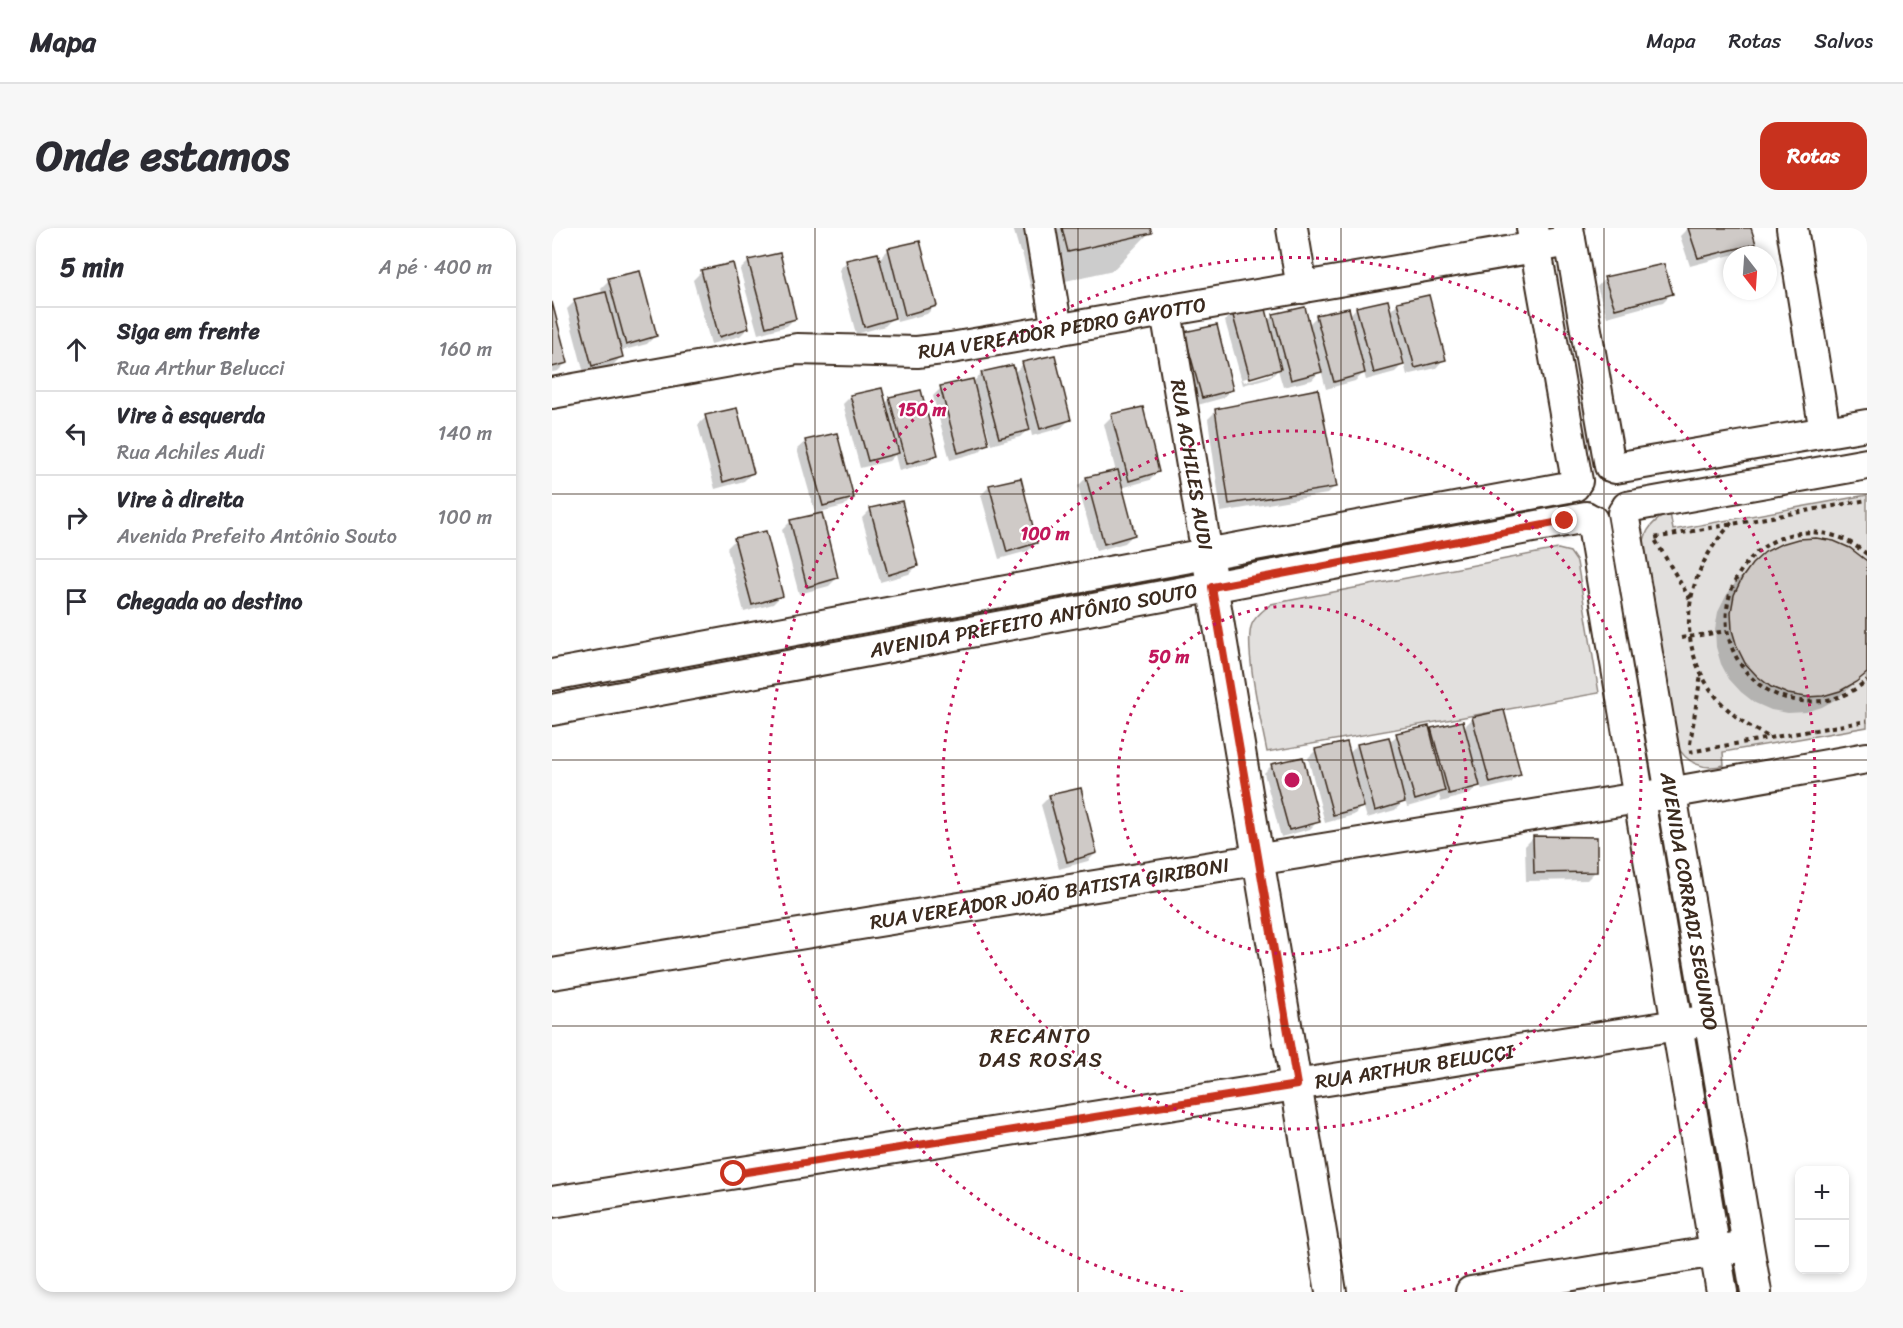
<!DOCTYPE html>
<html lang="pt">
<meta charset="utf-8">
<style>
body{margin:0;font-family:Sriracha,sans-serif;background:#f7f7f7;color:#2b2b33}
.controls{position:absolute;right:18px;bottom:18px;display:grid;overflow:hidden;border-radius:12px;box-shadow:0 3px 9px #0003}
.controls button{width:54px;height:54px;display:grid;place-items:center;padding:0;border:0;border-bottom:2px solid #e1e1e2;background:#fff;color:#2b2b33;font:30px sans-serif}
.compass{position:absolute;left:1171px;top:18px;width:54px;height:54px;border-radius:50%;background:#fff;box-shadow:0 3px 9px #0003;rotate:163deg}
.stop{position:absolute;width:18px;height:18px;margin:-14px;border:4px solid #c8321e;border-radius:50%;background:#fff}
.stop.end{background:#c8321e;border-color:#fff;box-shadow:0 2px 6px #0008}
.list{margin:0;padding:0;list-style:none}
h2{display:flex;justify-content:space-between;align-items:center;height:78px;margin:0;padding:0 24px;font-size:26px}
h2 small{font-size:20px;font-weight:400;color:#7c7c81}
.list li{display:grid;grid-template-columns:39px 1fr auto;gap:18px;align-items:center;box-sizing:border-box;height:84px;padding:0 24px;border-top:2px solid #e1e1e2}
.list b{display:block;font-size:22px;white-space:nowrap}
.list p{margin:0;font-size:20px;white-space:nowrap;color:#7c7c81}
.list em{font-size:20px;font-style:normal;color:#7c7c81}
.icon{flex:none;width:33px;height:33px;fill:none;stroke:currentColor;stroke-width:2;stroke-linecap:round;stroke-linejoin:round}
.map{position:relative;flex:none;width:1315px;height:1064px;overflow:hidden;border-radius:18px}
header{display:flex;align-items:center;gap:36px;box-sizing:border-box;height:84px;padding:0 30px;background:#fff;border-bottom:2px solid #e1e1e2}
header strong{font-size:28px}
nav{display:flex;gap:33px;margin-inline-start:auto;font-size:21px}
.intro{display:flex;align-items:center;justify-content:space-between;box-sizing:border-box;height:144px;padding:0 36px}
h1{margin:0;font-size:42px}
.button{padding:15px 27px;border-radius:18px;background:#c8321e;color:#fff;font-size:21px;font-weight:700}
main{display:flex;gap:36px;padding:0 36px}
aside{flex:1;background:#fff;border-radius:18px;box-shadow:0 3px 9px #0003}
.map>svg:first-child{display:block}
.green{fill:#e2e0de;stroke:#8e857e;stroke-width:1.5}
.shadow{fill:#0003;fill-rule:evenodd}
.building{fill:#cfcac7;stroke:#3b2a1e;stroke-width:1.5}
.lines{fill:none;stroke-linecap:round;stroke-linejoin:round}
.minor-casing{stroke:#3b2a1e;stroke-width:34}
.path{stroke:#3b2a1e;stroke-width:4;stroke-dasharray:4.5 4.5;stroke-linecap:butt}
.minor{stroke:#fff;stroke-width:30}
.route{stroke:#c8321e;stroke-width:8}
.grid{fill:none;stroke:#3b2a1e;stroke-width:1.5;stroke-opacity:0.55}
.ring{fill:none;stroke:#c2185b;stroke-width:3;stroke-dasharray:3 6}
.labels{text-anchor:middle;stroke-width:4.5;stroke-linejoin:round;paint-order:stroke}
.street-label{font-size:20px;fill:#3b2a1e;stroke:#fff}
.neighbourhood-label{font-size:21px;letter-spacing:1.5px;fill:#3b2a1e;stroke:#fff}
.centre{fill:#c2185b;stroke:#fff;stroke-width:3}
.ring-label{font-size:18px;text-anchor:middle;font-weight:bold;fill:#c2185b;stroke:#fff;stroke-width:4.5;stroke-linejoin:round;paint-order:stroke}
</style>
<header>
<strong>Mapa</strong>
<nav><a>Mapa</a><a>Rotas</a><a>Salvos</a></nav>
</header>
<div class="intro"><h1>Onde estamos</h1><a class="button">Rotas</a></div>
<main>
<aside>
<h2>5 min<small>A pé · 400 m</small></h2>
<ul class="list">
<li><svg class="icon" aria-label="ahead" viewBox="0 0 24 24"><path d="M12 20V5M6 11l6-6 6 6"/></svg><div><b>Siga em frente</b><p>Rua Arthur Belucci</p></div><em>160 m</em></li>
<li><svg class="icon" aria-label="left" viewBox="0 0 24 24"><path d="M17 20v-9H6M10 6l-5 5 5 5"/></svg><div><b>Vire à esquerda</b><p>Rua Achiles Audi</p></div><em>140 m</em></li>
<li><svg class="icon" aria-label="right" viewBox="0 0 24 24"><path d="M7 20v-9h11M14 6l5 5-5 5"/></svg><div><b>Vire à direita</b><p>Avenida Prefeito Antônio Souto</p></div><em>100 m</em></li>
<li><svg class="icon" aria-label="arrive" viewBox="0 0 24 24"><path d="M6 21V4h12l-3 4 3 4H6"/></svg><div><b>Chegada ao destino</b></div></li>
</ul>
</aside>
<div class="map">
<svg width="1315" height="1064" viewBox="0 0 1315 1064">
<rect width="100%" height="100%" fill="#fff"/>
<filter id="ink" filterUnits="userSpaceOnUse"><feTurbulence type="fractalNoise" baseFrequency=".0167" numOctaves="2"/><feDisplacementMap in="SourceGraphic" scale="12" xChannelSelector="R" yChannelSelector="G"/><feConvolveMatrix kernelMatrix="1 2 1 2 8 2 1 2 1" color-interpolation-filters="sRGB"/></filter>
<g filter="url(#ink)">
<path class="green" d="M1315 267V499L1171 524 1172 537C1151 543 1134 535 1124 516L1091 318C1093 301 1102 291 1118 285L1121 302Z
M1006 321 1018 324 1025 334 1047 465 715 524C710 498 691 417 700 396 704 387 712 382 719 376Z"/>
<path class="shadow" d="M461 0H597L598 4 561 42 479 61 470 24H468Z
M1136 0H1198L1202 15 1194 23 1138 38 1128 8Z
M336 22 383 78 375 86 345 94 344 87 333 98 304 106 287 42 295 33 326 32Z
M227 27 243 90 235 98 206 106 188 42 196 34Z
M180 37 196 100 188 108 159 116 141 52 149 44Z
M1053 50 1119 66 1111 74 1055 89 1045 59Z
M57 52 103 108 95 116 68 123 69 129 61 137 32 145 15 81 23 73 50 67 49 60Z
M846 75 892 131 884 140 855 147 852 135 843 144 814 152 812 145 803 153 774 161 769 142 760 152 731 159 726 142 719 149 691 157 673 93 681 85 715 94 722 87 756 97 765 88H797L804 80 837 84ZM720 142V146L692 154 691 151Z
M0 80 14 135 6 143 0 144Z
M664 99 679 161 671 170 642 178 625 113Z
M471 136 517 192 509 200 480 208 478 199 468 209 439 217 433 194 430 195 435 216 427 224 398 232 381 168 389 160 420 155 430 145H462Z
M299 168 333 176 338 171 384 227 376 235 347 243 343 227 337 233 308 240 291 176Z
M664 183 783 258 775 266 669 284 656 191Z
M560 188 606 244 598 252 569 260 581 307 573 315 544 323 526 258 534 250 564 244 552 196Z
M154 189 200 245 192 253 163 261 146 197Z
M254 213 300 270 292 278 268 284 285 350 277 358 247 366 230 302 238 294 264 288 245 221Z
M468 252 484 315 476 323 447 331 429 267 437 259Z
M318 282 365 338 357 346 328 354 310 290Z
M183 312 229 368 221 376 192 384 175 320Z
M1312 332 1315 335V444L1286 470 1270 479 1254 484 1236 485 1219 482 1203 475 1189 464 1177 451 1169 436 1164 419 1163 401 1166 384 1174 368 1184 354 1201 337Z
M921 490 967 546 959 555 930 562 928 556 918 566 889 574 887 567 883 571 855 579 853 572 843 582 815 590 811 577 802 587 773 595 756 530 764 522 797 526 805 517 837 515 845 507 877 505 880 501 911 500Z
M720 537 766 593 758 601 729 609 712 545Z
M528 562 544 625 536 633 507 641 489 577 497 569Z
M981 610 1043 644 1035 652 974 653 973 618Z"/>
<path class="building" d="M510 0H598L600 5 516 24Z
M1136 0H1199L1204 16 1146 30Z
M368 13 385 78 353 87 336 20Z
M228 25 244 91 214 99 196 32Z
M326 25 343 90 312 99 294 32Z
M181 35 197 100 167 109 149 42Z
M1112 36 1121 66 1063 81 1052 49Z
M88 43 105 108 74 117 56 50Z
M54 64 71 129 40 138 22 71Z
M877 67 894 132 863 140 845 74Z
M836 72 852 137 822 145 804 79Z
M0 74 16 135 0 139Z
M713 77 729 141 698 150 680 84Z
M753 79 770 144 739 152 721 86Z
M797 80 813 145 782 154 764 87Z
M665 97 681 162 650 170 632 104Z
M503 127 519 192 488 201 470 134Z
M461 137 478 202 447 210 429 144Z
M421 151 437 216 406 225 388 158Z
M330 160 347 225 316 233 298 167Z
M766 161 785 259 677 276 663 181Z
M369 162 386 227 355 236 337 169Z
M591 179 607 244 577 253 559 186Z
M185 180 202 245 171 254 153 187Z
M285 205 302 270 271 278 253 212Z
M566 242 583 307 552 316 534 249Z
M469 250 485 315 455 324 437 257Z
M350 273 366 338 336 347 318 280Z
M270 285 286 350 255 359 238 292Z
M214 303 231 368 200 377 182 310Z
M1264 310 1282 313 1298 320 1315 333V445L1304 454 1288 463 1271 468 1254 469 1236 466 1219 459 1205 448 1193 435 1185 419 1180 402 1179 384 1182 367 1190 350 1200 336 1213 324 1229 316 1246 311Z
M952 482 969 547 938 555 920 489Z
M911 493 928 558 897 566 879 500Z
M877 498 893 563 863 572 844 505Z
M837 509 853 574 823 583 805 516Z
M795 514 812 579 781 587 763 521Z
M751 529 768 594 737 602 719 536Z
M529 560 545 625 515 634 497 567Z
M981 608 1045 609V644L982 645Z"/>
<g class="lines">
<g class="minor-casing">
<g id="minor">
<path d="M488 0 505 102"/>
<path d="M740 0 750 60"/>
<path d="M980 0 1025 253"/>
<path d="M1016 0 1058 238"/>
<path d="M1240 0 1273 204"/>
<path id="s1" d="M614 83 779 1064"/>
<path id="s2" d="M0 165 245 121 365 124 399 120 1018 13"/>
<path d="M1063 240 1315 197"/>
<path d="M1075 279 1315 236"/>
<path id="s3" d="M1071 285 1204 1064"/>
<path d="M1040 292 1170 1064"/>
<path d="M0 447 1022 258"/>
<path id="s4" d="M0 482 1034 289"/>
<path id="s5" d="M0 746 1117 565 1315 530"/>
<path id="s6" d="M0 974 1157 792"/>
<path d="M919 1064 1182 1020"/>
</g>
</g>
<path class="path" d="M1180 295C1111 367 1126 466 1217 509
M1315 326C1305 319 1295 311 1283 308 1202 284 1140 382 1196 446 1208 460 1225 469 1243 472 1269 477 1295 470 1315 452
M1138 371 1102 310 1315 272
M1129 410 1175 403
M1138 516 1149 446
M1137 524 1315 493"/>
<use href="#minor" class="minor"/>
</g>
</g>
<g class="lines" filter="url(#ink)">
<path class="route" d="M182 946 745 857 660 359 1013 293"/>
</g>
<path class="grid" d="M263 0V1064M526 0V1064M789 0V1064M1052 0V1064M0 266H1315M0 532H1315M0 798H1315"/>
<g class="ring">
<circle cx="740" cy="552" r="174"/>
<circle cx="740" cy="552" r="349"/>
<path d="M631 1064A523 523 0 1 1 849 1064"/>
</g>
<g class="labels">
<g class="street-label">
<text dy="7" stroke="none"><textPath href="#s2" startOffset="516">RUA VEREADOR PEDRO GAYOTTO</textPath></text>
<text dy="7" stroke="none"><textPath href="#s1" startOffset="156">RUA ACHILES AUDI</textPath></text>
<text dy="7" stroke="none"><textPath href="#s4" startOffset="490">AVENIDA PREFEITO ANTÔNIO SOUTO</textPath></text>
<text dy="7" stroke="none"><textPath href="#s5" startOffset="504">RUA VEREADOR JOÃO BATISTA GIRIBONI</textPath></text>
<text dy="7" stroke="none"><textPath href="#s3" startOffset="394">AVENIDA CORRADI SEGUNDO</textPath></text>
<text dy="7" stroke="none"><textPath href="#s6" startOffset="873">RUA ARTHUR BELUCCI</textPath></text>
</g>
<g class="neighbourhood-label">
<text x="489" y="815">RECANTO<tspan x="489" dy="24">DAS ROSAS</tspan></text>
</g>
</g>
<circle cx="740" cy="552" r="9" class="centre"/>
<g class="ring-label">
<text x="370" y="188">150 m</text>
<text x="493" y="312">100 m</text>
<text x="617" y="435">50 m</text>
</g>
</svg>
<div class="controls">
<button>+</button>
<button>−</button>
</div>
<svg class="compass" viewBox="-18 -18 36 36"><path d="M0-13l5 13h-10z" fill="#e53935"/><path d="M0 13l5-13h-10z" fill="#7c7c81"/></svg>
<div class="stop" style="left:182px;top:946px"></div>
<div class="stop end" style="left:1013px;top:293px"></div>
</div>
</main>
